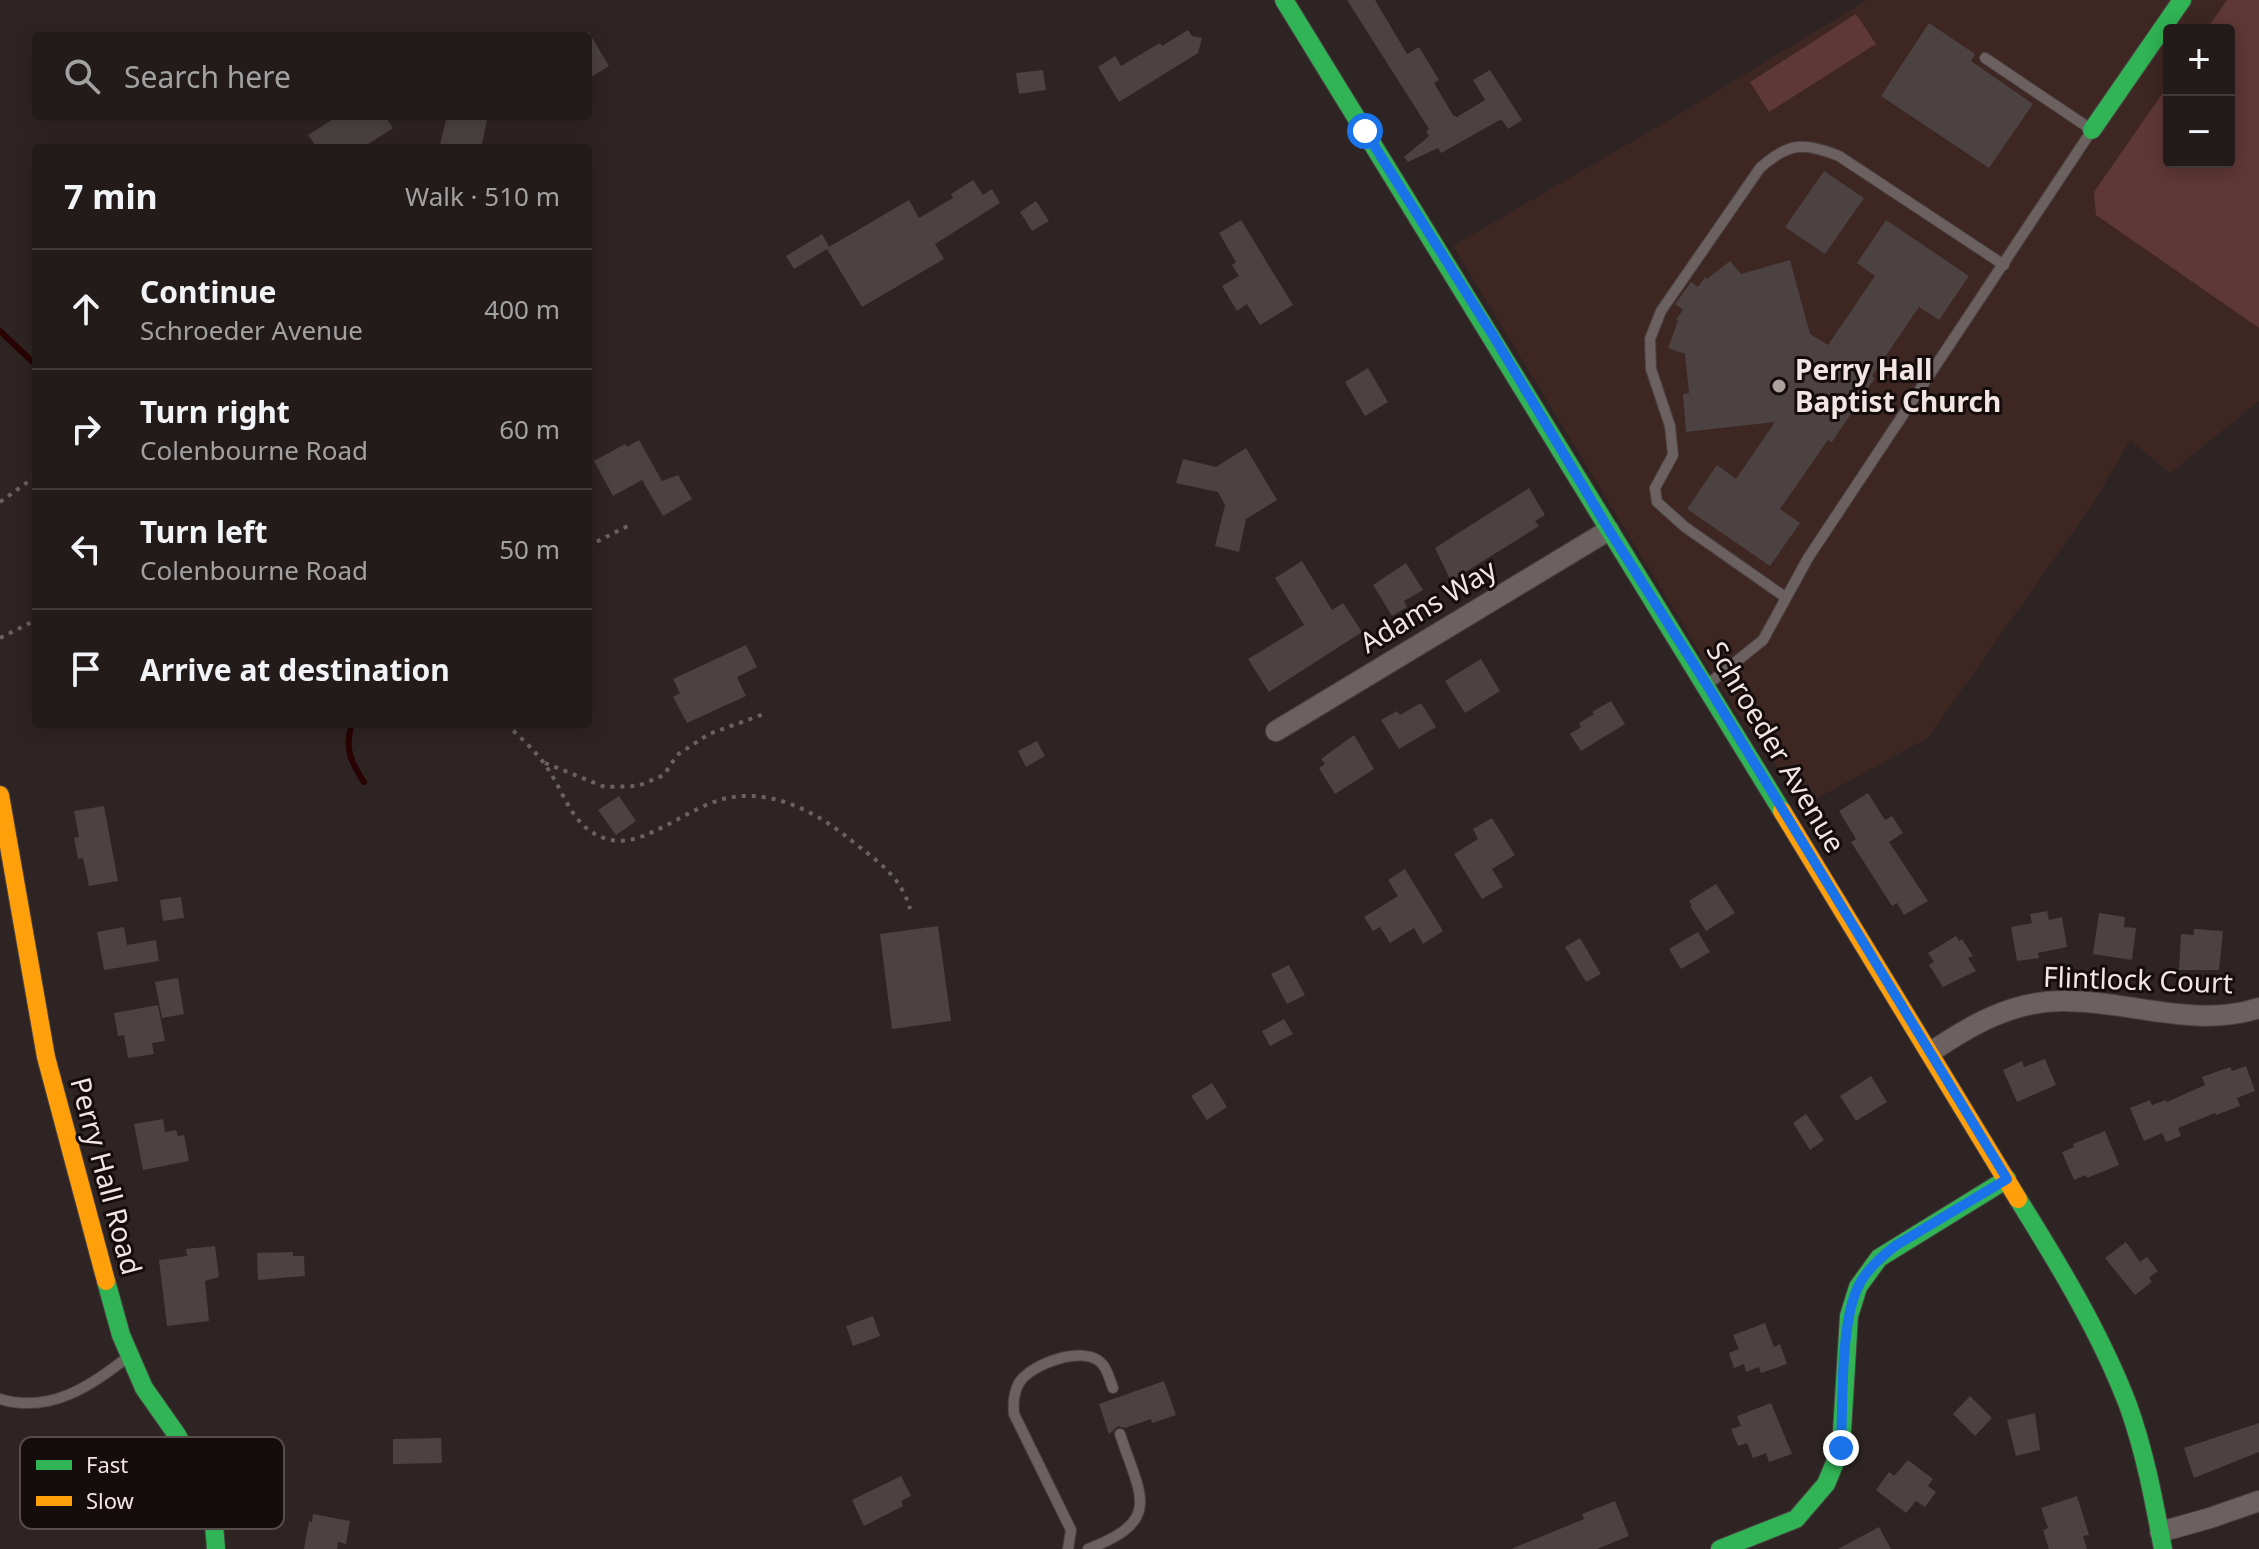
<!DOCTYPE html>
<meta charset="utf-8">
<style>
body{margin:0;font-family:"Noto Sans",sans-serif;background:#2a2423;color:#f1f3f6}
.controls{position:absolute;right:24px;top:24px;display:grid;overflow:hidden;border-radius:8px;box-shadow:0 4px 20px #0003}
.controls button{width:72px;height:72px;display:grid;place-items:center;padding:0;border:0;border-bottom:2px solid #3f3939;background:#221b1a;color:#f1f3f6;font:40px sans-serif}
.stop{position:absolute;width:24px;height:24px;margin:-18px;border:6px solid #1a73e8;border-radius:50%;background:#fff}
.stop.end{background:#1a73e8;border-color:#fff;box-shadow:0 2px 8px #0008}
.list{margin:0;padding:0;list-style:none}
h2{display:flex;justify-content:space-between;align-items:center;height:104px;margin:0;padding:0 32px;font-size:34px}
h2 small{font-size:26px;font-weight:400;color:#a2a1a2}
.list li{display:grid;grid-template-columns:52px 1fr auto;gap:24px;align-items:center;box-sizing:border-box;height:120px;padding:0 32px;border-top:2px solid #3f3939}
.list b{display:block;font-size:30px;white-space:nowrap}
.list p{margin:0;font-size:26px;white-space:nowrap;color:#a2a1a2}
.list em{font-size:26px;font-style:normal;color:#a2a1a2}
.icon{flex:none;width:44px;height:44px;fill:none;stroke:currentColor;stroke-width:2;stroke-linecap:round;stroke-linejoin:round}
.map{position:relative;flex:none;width:2259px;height:1549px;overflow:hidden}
.search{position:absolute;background:#221b1a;box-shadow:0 4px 20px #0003;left:32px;top:32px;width:560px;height:88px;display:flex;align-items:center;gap:20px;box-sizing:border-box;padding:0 28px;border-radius:8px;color:#a2a1a2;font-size:30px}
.panel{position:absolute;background:#221b1a;box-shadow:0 4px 20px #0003;left:32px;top:144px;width:560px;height:584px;border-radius:8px}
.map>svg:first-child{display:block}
.built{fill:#3e2623;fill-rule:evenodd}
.green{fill:#5e3835}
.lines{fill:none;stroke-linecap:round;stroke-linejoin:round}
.stream{stroke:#290304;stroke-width:6}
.building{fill:#4b4241}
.lane-casing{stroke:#4a4140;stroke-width:12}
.street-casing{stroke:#4a4140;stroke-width:22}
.fast-casing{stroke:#4a4140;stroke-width:20}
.slow-casing{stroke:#4a4140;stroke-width:20}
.path{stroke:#6a6260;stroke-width:4;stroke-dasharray:4 6;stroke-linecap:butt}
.lane{stroke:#6a6160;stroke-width:10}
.street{stroke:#6a6160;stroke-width:20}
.fast{stroke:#30b455;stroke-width:18}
.slow{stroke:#ff9f0a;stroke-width:18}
.route{stroke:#1a73e8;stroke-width:10}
.poi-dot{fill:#ada1a0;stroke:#150d0c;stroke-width:3}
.labels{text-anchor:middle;stroke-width:6;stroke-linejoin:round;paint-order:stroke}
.poi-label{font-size:28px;font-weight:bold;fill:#f2e5e3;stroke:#150d0c;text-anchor:start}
.street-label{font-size:28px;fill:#f2e5e3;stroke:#150d0c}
.key{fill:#150d0c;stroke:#574e4c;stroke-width:2}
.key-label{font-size:22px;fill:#f2e5e3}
</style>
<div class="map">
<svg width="2259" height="1549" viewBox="0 0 2259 1549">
<rect width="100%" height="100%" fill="#2e2423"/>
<path class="built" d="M1867 0H2259V401L2170 473 2130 440 2094 502 1928 738 1805 805 1735 710 1453 246 1676 116ZM2169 30H2229V162H2169Z"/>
<path class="green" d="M2227 0H2259V328L2096 215 2094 192 2169 84V162H2229V30H2206Z
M1856 14 1876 44 1769 112 1750 82Z"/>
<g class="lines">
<path class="stream" d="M0 331 36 365
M352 724C344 749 351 762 364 782"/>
</g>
<path class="building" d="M1347 0H1375L1407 54 1419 47 1439 80 1434 83 1453 115 1457 117 1485 100 1473 80 1490 70 1522 120 1508 129 1502 120 1498 121 1441 153 1438 148 1408 162 1404 157 1429 136 1426 131 1429 129Z
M1929 23 1975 54 1971 61 2033 104 1989 168 1881 96Z
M1188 30 1192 36 1202 38 1198 53 1119 102 1098 67 1115 56 1121 66 1160 43 1162 46Z
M588 31 609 66 588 79Z
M1043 70 1046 90 1019 94 1016 73Z
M338 116H385L393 128 362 148H317L308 135Z
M447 116H488L481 148H439Z
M1824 171 1864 198 1825 254 1785 227Z
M973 180 983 195 992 189 1000 203 935 244 944 259 862 307 827 249 794 269 786 256 822 234 829 247 909 200 919 218 953 198 951 194Z
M1036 201 1049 221 1032 231 1020 212Z
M1241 220 1293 305 1260 325 1247 304 1237 311 1222 286 1239 276 1232 265 1236 262 1219 233Z
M1886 220 1969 276 1939 320 1919 307 1872 376 1875 378 1832 442 1828 440 1780 509 1800 523 1770 566 1687 509 1717 465 1736 479 1775 422 1686 432 1683 394 1689 393 1685 354 1668 348 1678 321 1676 319 1683 310 1675 304 1691 282 1698 287 1705 277 1707 279 1730 261 1741 274 1790 260 1810 334 1828 345 1875 276 1857 263Z
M1368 368 1388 402 1365 416 1345 382Z
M639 440 662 481 678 475 692 499 663 516 642 480 613 496 594 461 625 444 627 447Z
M1246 448 1277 500 1246 519 1239 552 1215 546 1225 505 1218 492 1176 483 1183 459 1216 467Z
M1529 488 1545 515 1535 521 1539 526 1451 581 1435 548Z
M1302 561 1332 610 1343 603 1362 632 1269 692 1248 659 1304 625 1275 578Z
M1406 563 1423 590 1404 601 1407 607 1392 616 1373 585Z
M746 645 757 667 737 677 746 696 687 723 673 697 680 693 673 679Z
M1481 659 1500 691 1465 713 1445 681Z
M1611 701 1625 724 1581 751 1570 734 1581 727 1579 723 1594 714 1592 712Z
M1421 703 1436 727 1399 749 1381 720 1397 711 1400 715Z
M1354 735 1374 769 1335 794 1319 768 1325 764 1321 759Z
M1037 741 1045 756 1026 767 1018 751Z
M1868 793 1885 820 1892 816 1903 833 1889 842 1928 901 1904 915 1897 903 1892 906 1851 842 1856 839 1839 811Z
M619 796 636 821 616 835 598 810Z
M104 806 118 881 89 886 83 858 78 859 74 838 79 837 74 811Z
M1492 818 1515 855 1492 869 1503 887 1482 899 1454 854 1478 839 1473 829Z
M1405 869 1443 931 1423 944 1414 928 1390 943 1380 927 1373 931 1364 917 1398 896 1388 880Z
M1716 884 1735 913 1706 931 1690 906 1692 905 1689 901Z
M181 897 184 918 163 921 160 900Z
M2047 911 2049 920 2062 917 2067 947 2038 953 2039 958 2017 961 2011 927 2032 923 2030 914Z
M2099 913 2125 917 2124 927 2136 928 2132 960 2093 954Z
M938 926 951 1021 892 1029 880 934Z
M124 927 127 945 156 940 159 961 104 970 97 932Z
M2194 929 2223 931 2219 970H2179L2181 934 2194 935Z
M1698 932 1710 952 1681 969 1669 949Z
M1956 936 1959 941 1962 939 1973 956 1968 958 1976 971 1943 987 1929 965 1934 962 1928 953Z
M1580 938 1601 974 1586 982 1565 947Z
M1289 965 1305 995 1287 1004 1271 974Z
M178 978 184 1014 162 1018 155 982Z
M158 1005 165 1041 152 1043 154 1054 128 1058 124 1035 118 1036 114 1013Z
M1284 1019 1293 1034 1270 1046 1262 1031Z
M2045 1059 2056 1085 2017 1102 2003 1070 2022 1061 2024 1067Z
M2246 1066 2255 1091 2237 1098 2240 1106 2216 1115 2215 1113 2178 1128 2181 1136 2166 1142 2162 1133 2144 1141 2130 1108 2150 1100 2152 1105 2166 1100 2167 1102 2205 1085 2202 1077 2230 1067 2232 1071Z
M1871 1076 1887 1102 1856 1121 1840 1096Z
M1212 1083 1227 1107 1207 1120 1191 1096Z
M1806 1114 1824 1140 1810 1150 1793 1123Z
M163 1119 165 1132 176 1130 178 1136 184 1135 189 1161 143 1170 134 1124Z
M2105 1131 2119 1165 2087 1178 2086 1175 2074 1180 2062 1152 2074 1147 2073 1144Z
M2126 1242 2140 1262 2147 1257 2158 1271 2149 1278 2152 1282 2135 1295 2105 1258Z
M215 1246 219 1277 205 1281 209 1321 167 1326 159 1260 187 1256 186 1249Z
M293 1252V1256H304L305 1276 258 1280 257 1253Z
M873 1316 880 1336 853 1346 846 1326Z
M1765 1323 1774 1347 1780 1344 1787 1364 1761 1373 1759 1367 1746 1372 1744 1364 1734 1368 1729 1353 1739 1349 1733 1335Z
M1164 1381 1176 1415 1152 1423 1151 1419 1125 1428 1118 1426 1109 1434 1099 1404Z
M1970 1396 1992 1418 1975 1436 1953 1414Z
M1771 1403 1792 1454 1769 1462 1766 1453 1753 1458 1747 1443 1738 1446 1731 1429 1741 1426 1737 1416Z
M2035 1413 2040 1450 2016 1456 2007 1420Z
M2259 1423V1452L2194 1478 2184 1448Z
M441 1438 442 1463 393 1464V1439Z
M1908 1460 1933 1479 1928 1486 1936 1492 1925 1507 1916 1501 1906 1513 1876 1490 1889 1472 1894 1476Z
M901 1476 911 1496 901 1501 903 1506 864 1526 852 1500Z
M2077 1496 2089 1535 2083 1536 2087 1549H2049L2043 1530 2048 1528 2041 1508Z
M1615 1501 1629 1536 1597 1549H1511L1584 1519 1582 1514Z
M313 1514 350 1521 346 1544 338 1542 337 1549H304L309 1521 312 1522Z
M1879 1527 1891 1549H1838Z"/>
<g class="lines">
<g class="lane-casing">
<path id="lane" d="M1785 597 1685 527 1657 502 1655 488 1673 455 1670 426 1651 369 1650 339 1661 311 1760 168C1789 142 1804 142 1839 156L2004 265
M1707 685 1763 640 1808 558 2092 130 1985 58
M0 1399C51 1414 90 1386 128 1357
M1068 1549 1071 1530 1014 1414C1013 1404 1014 1392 1019 1383 1030 1364 1087 1343 1103 1365 1108 1371 1110 1381 1113 1388
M1088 1549C1164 1520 1140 1496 1120 1434"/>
</g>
<g class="street-casing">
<path id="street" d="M1276 731 1609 530
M1931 1052C1971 1025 2012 1001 2062 1001 2127 1000 2195 1029 2259 1008
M2160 1532 2210 1518 2259 1501"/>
</g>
<g class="fast-casing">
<path id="fast" d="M1284 0 1782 811
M2092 130 2182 0
M2018 1199C2059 1265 2100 1332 2128 1405 2145 1452 2154 1501 2163 1549
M106 1281 121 1335 144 1388 177 1435 212 1500 216 1549
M1720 1549 1796 1519 1826 1484 1841 1448 1849 1316 1858 1287 1879 1258 2007 1179"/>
</g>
<g class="slow-casing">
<path id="slow" d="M0 795 46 1057 106 1281
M1782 811 2018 1199"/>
</g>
<path class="path" d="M0 502 36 476
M588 546 630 525
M0 638 36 620
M506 724C521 738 537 752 548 769 565 794 572 827 604 838 622 845 640 838 657 830 678 820 701 805 723 799 770 787 817 812 852 841 878 862 901 876 910 909
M545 763 605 787 638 786 664 775 677 755 709 734 764 714"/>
<use href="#lane" class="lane"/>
<use href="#street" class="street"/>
<use href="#fast" class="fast"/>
<use href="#slow" class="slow"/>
</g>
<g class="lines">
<path class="route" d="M1365 131 1494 337 1609 530 1707 685 2007 1179 1895 1246C1881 1257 1865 1271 1858 1287 1840 1324 1843 1405 1841 1448"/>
</g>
<circle class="poi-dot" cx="1779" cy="386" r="8"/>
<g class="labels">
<g class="poi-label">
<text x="1795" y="380">Perry Hall<tspan x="1795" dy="32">Baptist Church</tspan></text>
</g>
<g class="street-label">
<text transform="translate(1428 606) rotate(-31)" y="10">Adams Way</text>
<text transform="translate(1776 747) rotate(59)" y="10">Schroeder Avenue</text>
<text transform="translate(2138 980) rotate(2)" y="10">Flintlock Court</text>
<text transform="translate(106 1176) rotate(75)" y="10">Perry Hall Road</text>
</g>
</g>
<rect x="20" y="1437" width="264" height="92" rx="12" class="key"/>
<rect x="36" y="1460" width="36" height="10" fill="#30b455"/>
<rect x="36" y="1496" width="36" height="10" fill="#ff9f0a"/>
<g class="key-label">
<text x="86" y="1473">Fast</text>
<text x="86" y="1509">Slow</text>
</g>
</svg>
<div class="controls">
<button>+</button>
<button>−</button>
</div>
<div class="stop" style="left:1365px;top:131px"></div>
<div class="stop end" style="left:1841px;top:1448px"></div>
<div class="search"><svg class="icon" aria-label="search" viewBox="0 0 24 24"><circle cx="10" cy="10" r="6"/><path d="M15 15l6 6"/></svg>Search here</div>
<section class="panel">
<h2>7 min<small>Walk · 510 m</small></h2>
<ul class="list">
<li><svg class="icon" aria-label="ahead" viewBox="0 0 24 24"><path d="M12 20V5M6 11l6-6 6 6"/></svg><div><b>Continue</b><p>Schroeder Avenue</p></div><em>400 m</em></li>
<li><svg class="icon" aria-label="right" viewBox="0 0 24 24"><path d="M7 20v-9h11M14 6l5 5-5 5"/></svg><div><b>Turn right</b><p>Colenbourne Road</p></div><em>60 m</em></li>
<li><svg class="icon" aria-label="left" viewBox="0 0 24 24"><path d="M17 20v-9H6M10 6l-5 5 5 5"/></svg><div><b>Turn left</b><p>Colenbourne Road</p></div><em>50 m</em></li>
<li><svg class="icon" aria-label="arrive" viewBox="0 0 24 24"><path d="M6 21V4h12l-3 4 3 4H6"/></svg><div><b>Arrive at destination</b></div></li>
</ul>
</section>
</div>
